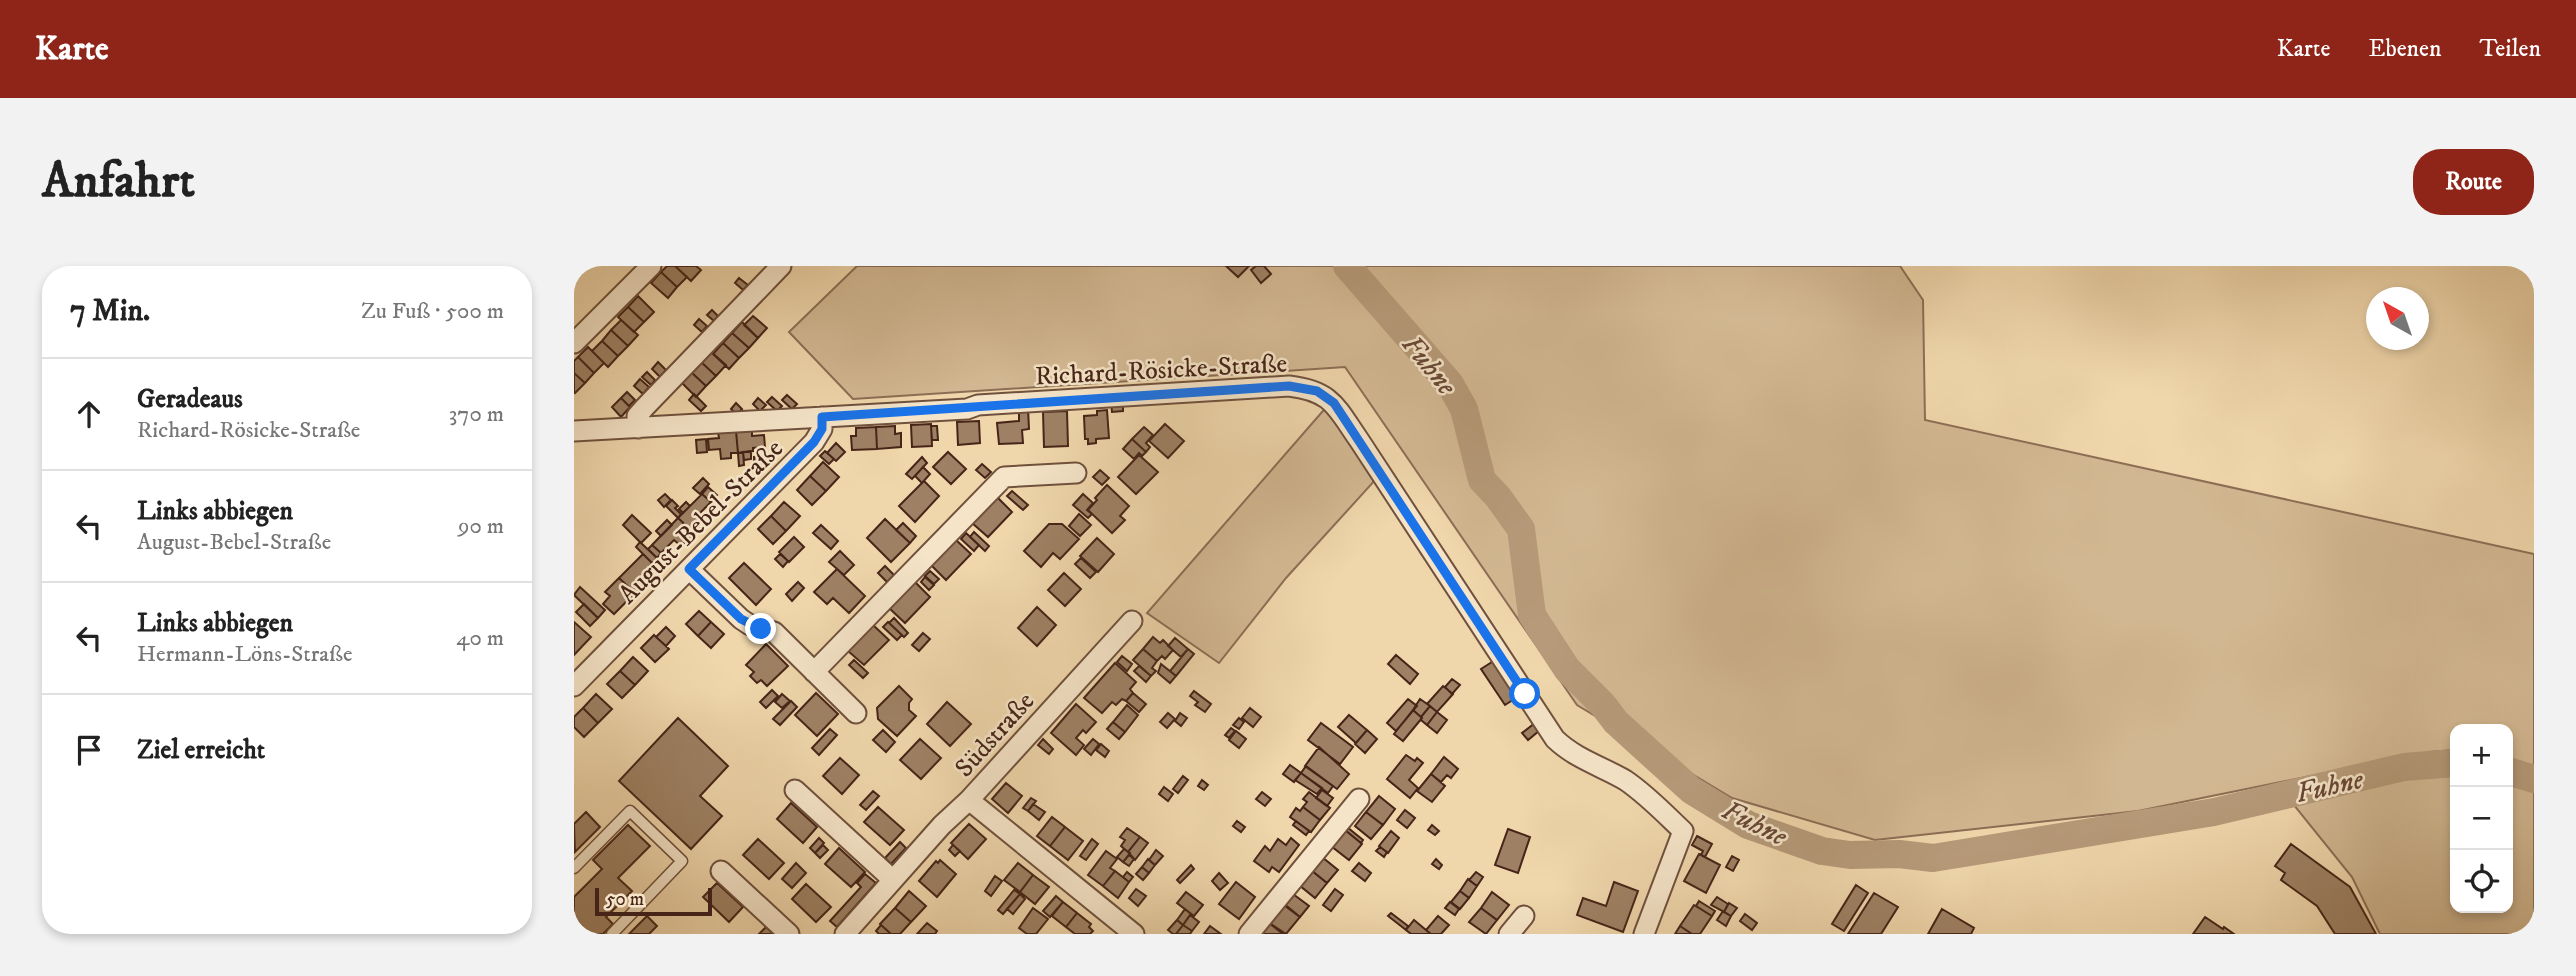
<!DOCTYPE html>
<html lang="de">
<meta charset="utf-8">
<style>
body{margin:0;font-family:"IM FELL DW Pica",serif;background:#f2f2f2;color:#222}
.controls{position:absolute;right:21px;bottom:21px;display:grid;overflow:hidden;border-radius:14px;box-shadow:0 4px 10px #0003}
.controls button{width:63px;height:63px;display:grid;place-items:center;padding:0;border:0;border-bottom:2px solid #e0e0e0;background:#fff;color:#222;font:35px sans-serif}
.compass{position:absolute;left:1792px;top:21px;width:63px;height:63px;border-radius:50%;background:#fff;box-shadow:0 4px 10px #0003;rotate:320deg}
.scale{position:absolute;left:21px;bottom:18px;width:117px;box-sizing:border-box;padding-left:7px;border:4px solid #462518;border-top:0;font-size:19px;line-height:24px;white-space:nowrap;color:#462518;-webkit-text-stroke:5px #f5e4c8;paint-order:stroke}
.stop{position:absolute;width:21px;height:21px;margin:-16px;border:5px solid #1a73e8;border-radius:50%;background:#fff}
.stop.end{background:#1a73e8;border-color:#fff;box-shadow:0 2px 7px #0008}
.list{margin:0;padding:0;list-style:none}
h2{display:flex;justify-content:space-between;align-items:center;height:91px;margin:0;padding:0 28px;font-size:30px}
h2 small{font-size:23px;font-weight:400;color:#767676}
.list li{display:grid;grid-template-columns:46px 1fr auto;gap:21px;align-items:center;box-sizing:border-box;height:112px;padding:0 28px;border-top:2px solid #e0e0e0}
.list b{display:block;font-size:26px;white-space:nowrap}
.list p{margin:0;font-size:23px;white-space:nowrap;color:#767676}
.list em{font-size:23px;font-style:normal;color:#767676}
.icon{flex:none;width:38px;height:38px;fill:none;stroke:currentColor;stroke-width:2;stroke-linecap:round;stroke-linejoin:round}
.map{position:relative;flex:none;width:1960px;height:668px;overflow:hidden;border-radius:28px}
header{display:flex;align-items:center;gap:42px;box-sizing:border-box;height:98px;padding:0 35px;background:#8f2418;color:#fff}
header strong{font-size:33px}
nav{display:flex;gap:38px;margin-inline-start:auto;font-size:24px}
.intro{display:flex;align-items:center;justify-content:space-between;box-sizing:border-box;height:168px;padding:0 42px}
h1{margin:0;font-size:49px}
.button{padding:18px 32px;border-radius:28px;background:#8f2418;color:#fff;font-size:24px;font-weight:700}
main{display:flex;gap:42px;padding:0 42px}
aside{flex:1;background:#fff;border-radius:28px;box-shadow:0 4px 10px #0003}
.map>svg:first-child{display:block}
.green{fill:#d2b892;stroke:#8c6e55;stroke-width:2}
.lines{fill:none;stroke-linecap:round;stroke-linejoin:round}
.river{stroke:#b69a79;stroke-width:28}
.building{fill:#9e8164;stroke:#462518;stroke-width:2}
.service-casing{stroke:#70513d;stroke-width:13}
.minor-casing{stroke:#70513d;stroke-width:23}
.service{stroke:#f5e4c8;stroke-width:10}
.minor{stroke:#f5e4c8;stroke-width:19}
.route{stroke:#1a73e8;stroke-width:9}
.labels{text-anchor:middle;stroke-width:5;stroke-linejoin:round;paint-order:stroke}
.street-label{font-size:26px;fill:#462518;stroke:#f5e4c8}
.water-label{font-size:28px;font-style:italic;fill:#684835;stroke:#f5e4c8}
</style>
<header>
<strong>Karte</strong>
<nav><a>Karte</a><a>Ebenen</a><a>Teilen</a></nav>
</header>
<div class="intro"><h1>Anfahrt</h1><a class="button">Route</a></div>
<main>
<aside>
<h2>7 Min.<small>Zu Fuß · 500 m</small></h2>
<ul class="list">
<li><svg class="icon" aria-label="ahead" viewBox="0 0 24 24"><path d="M12 20V5M6 11l6-6 6 6"/></svg><div><b>Geradeaus</b><p>Richard-Rösicke-Straße</p></div><em>370 m</em></li>
<li><svg class="icon" aria-label="left" viewBox="0 0 24 24"><path d="M17 20v-9H6M10 6l-5 5 5 5"/></svg><div><b>Links abbiegen</b><p>August-Bebel-Straße</p></div><em>90 m</em></li>
<li><svg class="icon" aria-label="left" viewBox="0 0 24 24"><path d="M17 20v-9H6M10 6l-5 5 5 5"/></svg><div><b>Links abbiegen</b><p>Hermann-Löns-Straße</p></div><em>40 m</em></li>
<li><svg class="icon" aria-label="arrive" viewBox="0 0 24 24"><path d="M6 21V4h12l-3 4 3 4H6"/></svg><div><b>Ziel erreicht</b></div></li>
</ul>
</aside>
<div class="map">
<svg width="1960" height="668" viewBox="0 0 1960 668">
<rect width="100%" height="100%" fill="#efd6ab"/>
<filter id="stains"><feTurbulence type="fractalNoise" baseFrequency=".00286" numOctaves="4"/><feColorMatrix values="0 0 0 0 .2 0 0 0 0 .09 0 0 0 0 .02 0 0 0 .5 -.17"/></filter>
<radialGradient id="worn" r=".72"><stop offset=".6" stop-color="#630" stop-opacity="0"/><stop offset="1" stop-color="#630" stop-opacity=".3"/></radialGradient>
<path class="green" d="M283 0H1326L1349 34 1351 154 1960 288V501L1934 494V463H1881V484L1855 486 1564 545 1301 574 1158 532 1003 439 771 101 279 133 215 66Z
M755 138 803 212 712 312 645 397 573 347Z
M1866 506 1881 509V642H1934V519L1960 524V668H1806L1778 611 1719 538Z"/>
<g class="lines">
<path class="river" d="M773 0 876 118 890 143 908 214 924 231 947 263 958 349 993 403 1029 439 1042 456 1117 524 1174 559 1248 585 1276 589 1325 588 1359 592 1640 546 1830 501 1881 497
M1934 505 1960 513"/>
</g>
<path class="building" d="M93 0H101L113 11 103 21 87 6Z
M101 0H122L127 4 117 15Z
M652 0H675L664 11Z
M682 0H690L697 8 687 17 677 4Z
M87 6 103 21 94 32 77 17Z
M165 12 174 19 169 24 161 17Z
M64 30 80 46 70 56 54 41Z
M54 41 70 56 60 66 44 51Z
M138 44 144 50 140 55 133 49Z
M179 50 193 62 184 72 170 59Z
M125 53 133 60 128 66 120 59Z
M47 54 64 69 54 80 37 64Z
M168 56 184 72 175 82 158 67Z
M37 64 54 80 44 90 28 75Z
M158 67 175 82 165 92 149 77Z
M28 75 44 90 34 101 18 85Z
M149 77 165 92 155 103 139 88Z
M14 81 30 97 20 107 4 91Z
M135 84 152 99 142 110 125 94Z
M4 91 20 107 11 117 0 107V95Z
M125 94 142 110 132 120 116 105Z
M84 96 92 104 86 111 78 103Z
M116 105 132 120 122 131 106 115Z
M73 106 81 114 77 119 68 111Z
M0 107 11 117 1 127 0 126Z
M66 113 75 121 69 128 60 120Z
M53 126 61 134 55 140 47 132Z
M120 128 132 140 127 145 115 134Z
M213 129 223 138 218 143 208 134Z
M198 131 208 140 203 145 193 136Z
M47 132 56 141 47 151 38 141Z
M184 132 192 139 186 145 179 138Z
M549 135V145L538 146 537 136Z
M162 137 168 143 163 149 157 143Z
M445 142H454L455 163 448 164 449 177 425 178 423 157 445 155Z
M533 144 535 172 522 173V177L514 178V173H511L510 150 523 149V145Z
M493 145 494 180 470 181 469 146Z
M405 155 406 177 384 179 383 156Z
M357 158 358 180 338 181 337 159Z
M591 158 610 175 594 192 575 175Z
M321 160V168L327 167V181L303 183 302 161Z
M357 160H363L364 174H358Z
M302 161 303 183 278 184 277 170H282V162Z
M570 161 579 169 572 177 576 181 572 186 558 173Z
M178 163V170L190 169 191 181 179 182V185L164 187 162 165Z
M162 165 164 187H157V192L147 193 146 183 135 184 134 173 145 172 144 166Z
M132 173 133 186 123 187 122 174Z
M558 173 572 186 568 190 565 187 560 193 549 183Z
M262 177 271 186 262 195 253 187Z
M177 185V193L170 194 169 186Z
M251 185 260 193 255 198 246 190Z
M169 186 170 199 165 200 164 187Z
M374 186 392 203 377 218 359 201Z
M565 189 584 206 562 228 544 211Z
M194 190 195 200 184 201 183 197 180 198V191Z
M348 191 353 197 338 213 332 208Z
M249 196 265 211 252 225 236 210Z
M408 198 417 206 411 212 402 204Z
M349 201 356 208 348 217 341 210Z
M526 204 535 212 528 219 519 211Z
M236 210 252 225 238 239 223 224Z
M129 212 135 218 126 228 119 222Z
M350 215 365 230 341 256 325 240Z
M533 219 555 240 546 250 551 254 538 267 514 244 523 234 521 232Z
M134 221 143 229 137 236 128 228Z
M438 225 454 239 449 244 433 230Z
M91 228 97 234 90 241 84 234Z
M128 228 137 236 125 248 132 254 120 267 104 252Z
M509 228 519 237 513 244 518 248 514 252 499 239Z
M423 231 438 246 414 271 398 257Z
M98 234 104 240 101 242 107 248 104 252 92 240Z
M112 236 116 240 109 247 105 243Z
M210 236 226 250 212 265 197 250Z
M505 248 517 259 506 270 495 260Z
M58 249 77 267 67 277 49 259Z
M197 250 212 265 199 278 184 263Z
M104 252 120 267 107 280 100 274 87 287 78 279Z
M311 253 336 277 317 296 293 272Z
M93 254 98 259 87 270 82 265Z
M329 257 342 270 336 277 322 264Z
M475 258H488L505 273 486 293 479 287 467 301 450 285Z
M247 259 264 275 257 283 239 267Z
M400 266 415 280 411 285 396 271Z
M392 267 405 279 400 285 387 273Z
M220 271 230 281 215 296 205 286Z
M523 272 540 288 524 306 506 290Z
M382 274 397 288 372 314 357 299Z
M66 276 83 292 78 297 62 281Z
M78 279 87 287 83 292 74 283Z
M266 285 280 299 270 309 255 296Z
M69 288 78 297 72 304 78 309 61 327 45 312Z
M206 288 214 295 209 301 201 293Z
M507 292 522 306 516 312 501 298Z
M170 297 197 323 182 339 155 312Z
M311 300 320 309 313 316 304 307Z
M263 303 291 330 275 347 259 332 253 338 240 326Z
M356 305 365 313 360 318 351 310Z
M490 307 507 323 491 340 474 324Z
M351 311 360 319 355 324 347 316Z
M45 312 61 327 40 348 29 338 36 330 31 326Z
M224 316 230 322 218 335 212 328Z
M341 316 356 331 331 357 315 342Z
M6 321 31 344 24 352 0 329Z
M10 338 24 352 16 360 2 346Z
M463 341 482 359 463 380 444 362Z
M125 345 137 356 124 370 112 358Z
M320 352 334 367 330 371 315 357Z
M0 356 17 371 0 389Z
M137 356 150 368 137 382 124 370Z
M314 356 328 369 323 374 309 361Z
M299 359 315 374 290 399 274 385Z
M92 361 101 370 92 380 82 371Z
M349 367 356 373 345 385 338 379Z
M80 369 95 383 81 396 67 382Z
M579 371 586 377 589 374 599 384 591 393 588 390 583 395 569 383Z
M601 372 614 383 607 391 594 380Z
M192 378 214 400 193 420 187 414 183 417 176 410 180 406 172 399Z
M569 383 583 395 578 402 582 405 577 410 559 394Z
M614 383 620 388 602 410 596 405Z
M822 389 844 408 836 418 814 398Z
M548 390 558 398 553 405 543 396Z
M59 391 74 405 61 419 46 405Z
M280 394 294 407 289 412 275 399Z
M921 394 945 430 931 439 907 403Z
M541 397 562 416 556 423 559 427 552 435 548 433 542 439 538 436 528 447 510 432Z
M587 398 602 410 596 417 584 407Z
M565 400 577 410 572 416 560 405Z
M46 405 61 419 48 432 33 418Z
M878 413 886 419 878 428 871 421Z
M325 420 338 433 335 437V444L342 450 323 470 304 453 303 442Z
M869 420 879 428 863 446 853 438Z
M198 424 204 430 192 442 186 436Z
M620 425 637 438 631 446 621 439 624 436 616 430Z
M242 427 264 448 243 470 221 449Z
M559 427 572 438 565 446 552 435Z
M22 428 38 443 24 457 9 442Z
M208 428 216 435 208 442 201 436Z
M834 433 843 440 822 465 813 457Z
M846 433 856 440 847 451 839 444Z
M217 435 223 441 206 459 199 453Z
M373 436 397 458 376 480 353 458Z
M502 438 522 456 512 467 509 464 502 472 510 479 502 489 477 467Z
M553 439 564 449 551 466 539 456Z
M856 440 863 446 853 459 847 454V451Z
M9 442 24 457 10 471 0 461V451Z
M676 442 687 451 679 461 668 452Z
M839 444 848 452 829 475 820 468Z
M863 446 873 454 863 467 853 459Z
M594 447 601 453 593 462 586 456Z
M606 447 613 452 607 460 601 455Z
M775 449 793 464 782 477 764 461Z
M104 452 154 500 126 530 148 550 117 583 45 515Z
M665 452 670 456 665 463 659 459Z
M539 456 551 466 545 473 533 463Z
M747 457 779 481 766 498 734 474Z
M961 457 966 464 954 474 948 467Z
M657 462 661 465 655 472 651 469Z
M256 463 263 469 245 489 238 482Z
M309 464 321 476 312 486 299 474Z
M793 464 803 473 791 487 781 478Z
M662 465 672 473 665 482 655 474Z
M346 473 367 492 347 513 326 494Z
M469 473 479 483 475 488 464 479Z
M519 473 525 478 517 489 510 483Z
M527 478 535 485 531 491 522 484Z
M745 481 775 508 763 523 731 500Z
M832 489 841 495 843 492 849 497 835 514 844 522 836 532 813 513Z
M870 491 884 503 877 512 873 509 867 516 857 508Z
M266 492 285 509 268 528 249 510Z
M716 499 727 507 720 516 709 508Z
M732 500 759 520 754 527 727 507Z
M727 507 748 522 743 528 721 514Z
M857 508 871 520 858 536 843 525Z
M609 510 614 514 604 527 599 523Z
M628 514 634 519 630 524 624 520Z
M432 517 448 530 434 547 418 533Z
M590 521 599 528 594 535 585 528Z
M748 524 759 532 753 540 742 532Z
M299 525 305 530 292 544 286 539Z
M688 526 697 533 691 540 682 533Z
M735 526 756 542 746 554 729 541 733 536 729 533Z
M805 530 821 543 809 559 792 546Z
M457 532 462 535 454 545 449 542Z
M217 537 243 561 229 577 203 553Z
M459 538 471 546 465 554 454 545Z
M304 541 330 564 316 579 290 556Z
M729 541 746 554 737 566 716 551 722 542 726 545Z
M831 544 841 552 833 562 823 554Z
M12 546 26 561 1 586 0 558Z
M792 546 809 559 797 573 781 560Z
M478 551 491 561 476 580 463 570Z
M663 555 671 561 667 566 659 560Z
M722 555 735 565 732 569 719 559Z
M395 558 412 573 394 593 377 577Z
M54 559 76 580 44 612 58 625 32 651 39 658 29 668H0V631L28 603 19 594Z
M858 559 865 565 861 569 854 564Z
M491 561 509 575 494 594 476 580Z
M773 561 789 574 787 577 771 564Z
M553 562 566 571 554 586 547 580 551 574 546 571Z
M770 563 788 578 775 594 757 580Z
M934 563 956 571 944 607 921 599Z
M817 565 825 572 814 587 805 580Z
M1123 570 1138 578 1131 591 1127 589 1129 585 1118 579Z
M566 571 574 577 561 594 554 586Z
M245 572 250 577 241 587 236 582Z
M717 572 725 579 705 606 698 601 695 606 680 595 691 580 696 585 704 573 712 579Z
M184 573 210 597 195 613 169 589Z
M518 573 524 578 512 594 506 590Z
M326 576 332 582 317 598 311 592Z
M1717 578 1776 621 1802 668H1761L1743 640 1707 614 1711 607 1701 600Z
M249 579 254 584 246 592 241 587Z
M379 579 386 585 381 590 375 584Z
M806 581 813 586 810 591 802 585Z
M265 582 291 606 277 621 251 598Z
M550 583 556 587 549 596 543 591Z
M582 584 589 590 581 599 575 594Z
M532 585 543 593 536 602 541 605 529 620 514 609Z
M1125 588 1146 599 1132 627 1110 615Z
M555 589 560 593 555 600 549 596Z
M1158 590 1165 594 1159 605 1152 601Z
M748 591 764 604 753 617 737 604Z
M574 593 581 599 575 607 568 601Z
M862 593 868 599 865 603 858 598Z
M366 594 382 608 363 631 345 615 362 595 364 597Z
M222 597 232 607 218 622 208 613Z
M444 597 459 609 446 626 430 614Z
M785 597 797 607 791 615 778 605Z
M617 599 620 603 606 617 603 614Z
M568 601 575 607 569 614 562 608Z
M737 604 753 617 741 632 725 619Z
M541 605 555 616 544 632 529 620Z
M553 606 559 611 555 616 549 611Z
M902 606 909 611 903 620 895 614Z
M645 607 654 617 646 624 638 615Z
M291 608 302 617 263 661 256 655 287 621 283 617Z
M459 609 475 621 461 638 446 626Z
M421 610 428 615 417 630 411 625Z
M894 613 903 620 895 632 886 625Z
M662 616 681 631 665 653 645 638Z
M1040 616 1064 625 1049 666 1003 649 1009 632 1032 640Z
M143 617 169 641 155 656 129 631Z
M232 618 257 641 242 656 218 633Z
M1282 619 1294 627 1270 665 1258 658Z
M562 623 572 630 564 640 555 632Z
M761 623 769 629 757 645 749 639Z
M440 624 446 628 429 648 424 644Z
M335 625 352 640 337 656 321 642Z
M886 625 895 632 886 643 877 636Z
M612 626 629 639 620 650 603 637Z
M918 626 935 639 923 654 907 642Z
M1300 627 1324 641 1307 668H1274Z
M446 628 451 633 439 648 433 643Z
M719 628 735 640 726 651 710 639Z
M482 630 489 636 476 651 469 645Z
M1143 631 1154 638 1150 646 1137 639Z
M1125 635 1141 645 1138 650 1122 640Z
M489 636 503 647 492 661 478 650Z
M876 636 885 643 881 649 871 642Z
M709 637 726 651 712 668 694 656Z
M1155 637 1163 642 1157 650 1150 646Z
M1120 639 1138 650 1126 668H1118L1106 660Z
M321 642 337 656 326 668H317L306 658Z
M459 642 474 653 462 668H453L445 662Z
M907 642 923 654 912 668 895 656Z
M611 643 617 648 609 659 603 654Z
M1368 643 1400 662 1397 668H1354Z
M1149 645 1157 650 1152 660 1143 654Z
M503 647 517 658 515 661 519 665 516 668H501L492 661Z
M817 647 834 660 832 664 814 650Z
M1171 648 1183 657 1178 664 1166 655Z
M616 649 625 656 618 665 609 659Z
M73 650 83 660 75 668H55Z
M864 650 875 659 867 668H857L852 664Z
M1631 651 1649 663 1650 661 1660 668H1619Z
M603 654 609 659 602 668H599L594 664Z
M840 654 852 664 857 668H837L832 664Z
M694 656 709 668H685Z
M353 657 363 665 361 668H343Z
M307 659 317 668H305L302 665Z
M609 659 618 665 616 668H602Z
M636 660 647 668H630Z
M1106 660 1118 668H1101Z
M192 661 200 668H185Z"/>
<g class="lines">
<g class="service-casing">
<path id="service" d="M0 602 56 545 108 595 38 668"/>
</g>
<g class="minor-casing">
<path id="minor" d="M0 77 77 0
M64 162 63 150 71 141 207 0
M0 165 393 143 404 139 715 120C758 125 762 141 785 174L981 473C1002 493 1027 500 1051 514 1072 528 1090 547 1109 565L1070 668
M115 303 167 353 176 359 200 366 282 447
M240 406 430 211 502 207
M0 420 240 176 248 163V151
M221 524 319 614
M395 534 560 668
M147 605 215 668
M271 668 368 559 395 534 558 355
M675 668 785 533
M935 668 950 650"/>
</g>
<use href="#service" class="service"/>
<use href="#minor" class="minor"/>
</g>
<g class="lines">
<path class="route" d="M187 363 167 353 115 303 240 176 248 163V151L715 120 743 125 760 137 951 428"/>
</g>
<g class="labels">
<g class="street-label">
<text transform="translate(587 103) rotate(-3)" y="9">Richard-Rösicke-Straße</text>
<text transform="translate(126 255) rotate(-45)" y="9">August-Bebel-Straße</text>
<text transform="translate(420 468) rotate(-48)" y="9">Südstraße</text>
</g>
<g class="water-label">
<text transform="translate(856 98) rotate(51)" y="10">Fuhne</text>
<text transform="translate(1755 519) rotate(-13)" y="10">Fuhne</text>
<text transform="translate(1181 556) rotate(26)" y="10">Fuhne</text>
</g>
</g>
<rect width="100%" height="100%" filter="url(#stains)"/>
<rect width="100%" height="100%" fill="url(#worn)"/>
</svg>
<div class="controls">
<button>+</button>
<button>−</button>
<button><svg class="icon" aria-label="locate" viewBox="0 0 24 24"><circle cx="12" cy="12" r="6"/><path d="M12 2v4M12 18v4M2 12h4M18 12h4"/></svg></button>
</div>
<svg class="compass" viewBox="-18 -18 36 36"><path d="M0-13l5 13h-10z" fill="#e53935"/><path d="M0 13l5-13h-10z" fill="#767676"/></svg>
<div class="scale">50 m</div>
<div class="stop" style="left:951px;top:428px"></div>
<div class="stop end" style="left:187px;top:363px"></div>
</div>
</main>
